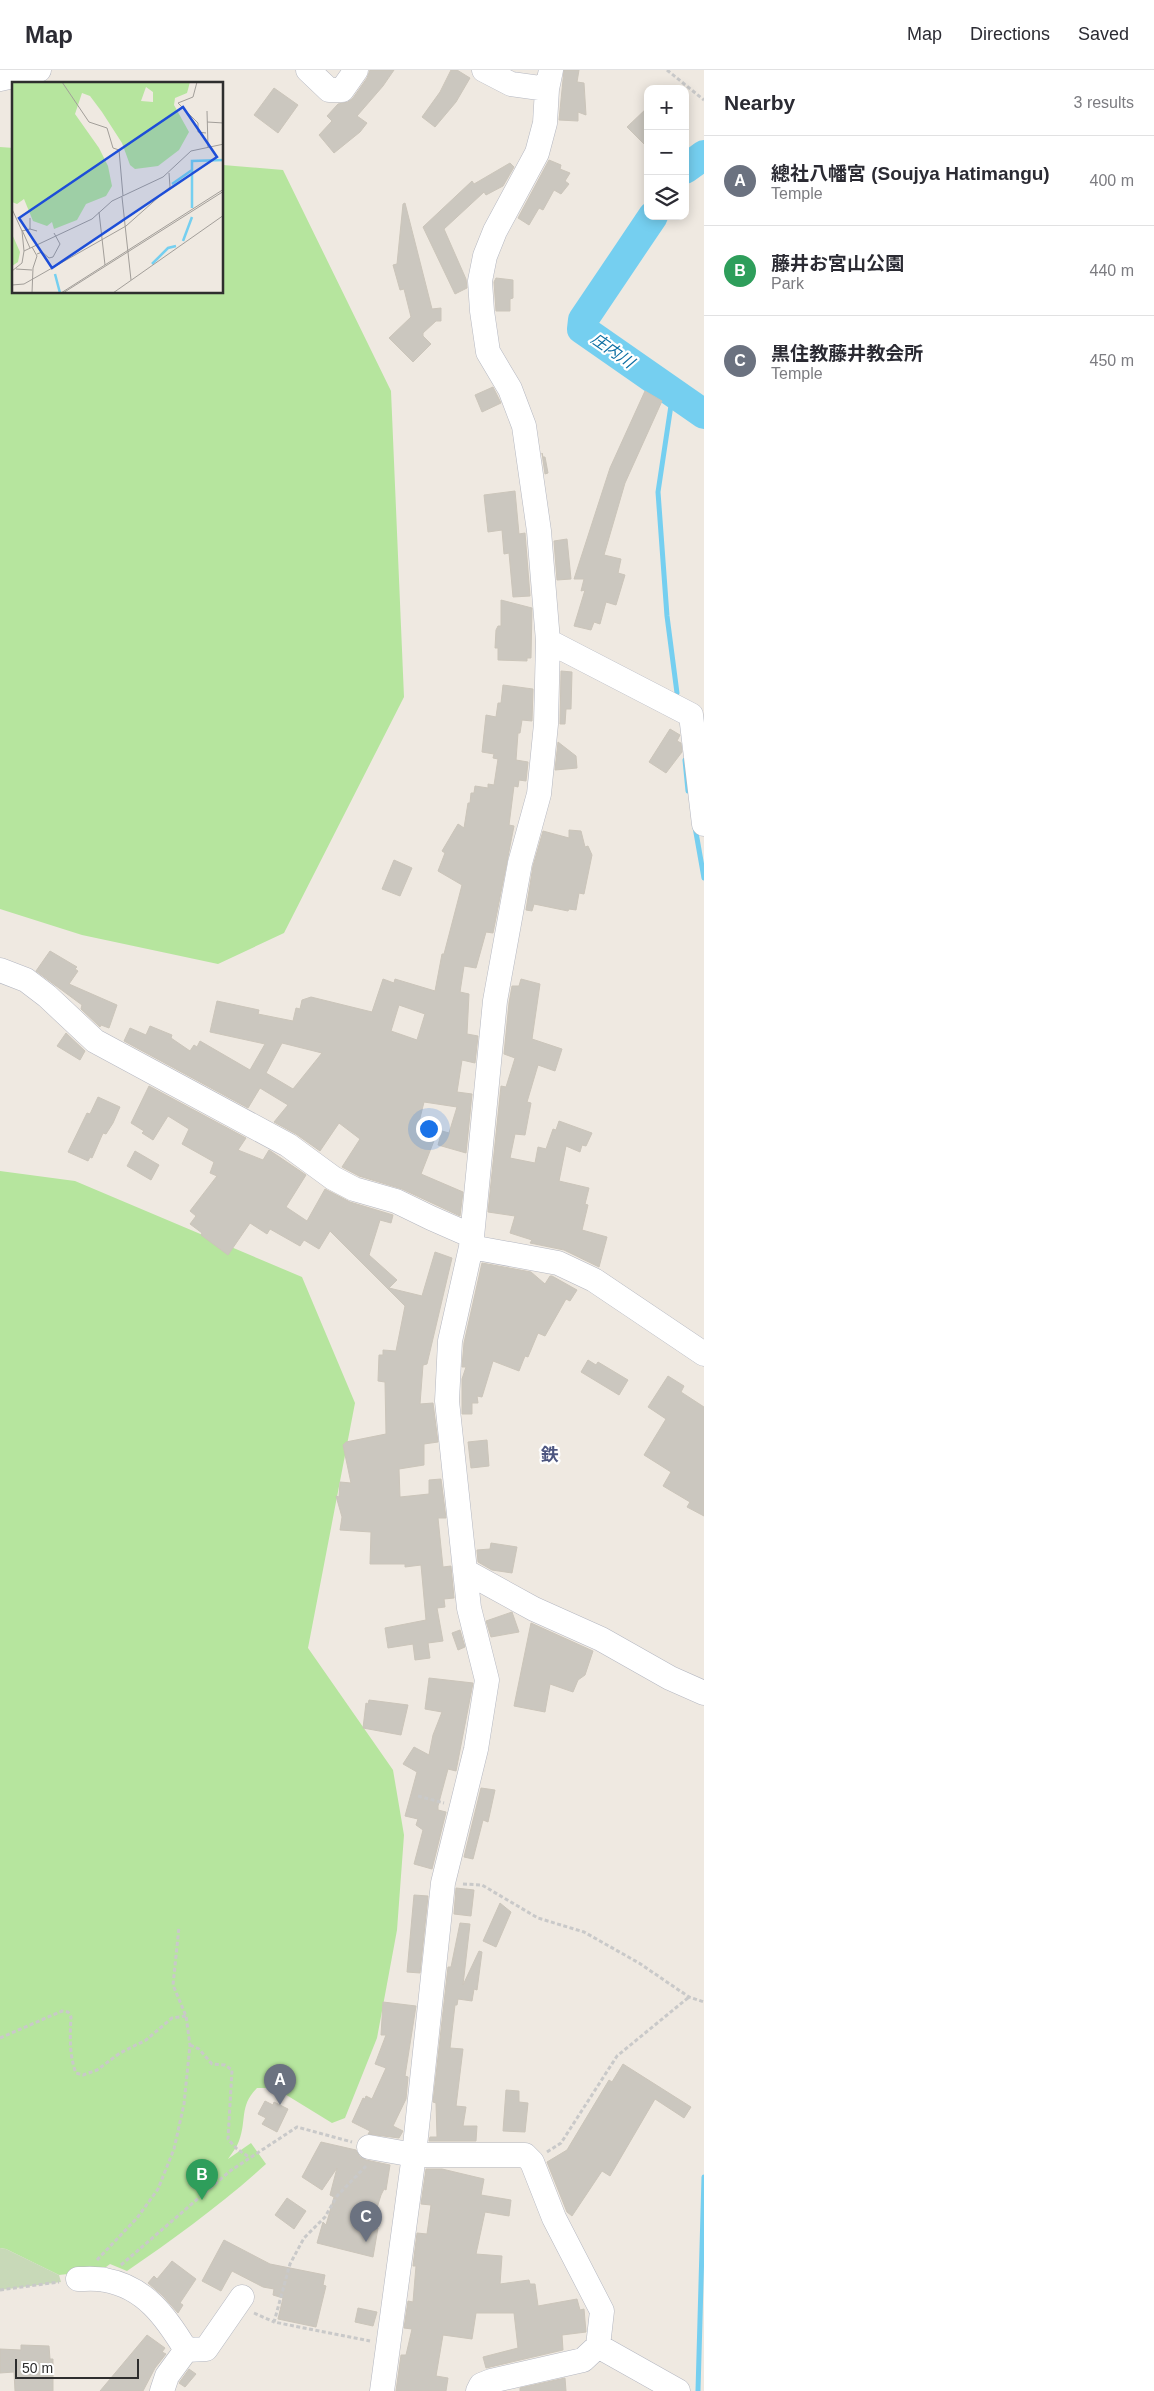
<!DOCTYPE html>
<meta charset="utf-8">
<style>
body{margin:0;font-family:Helvetica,"Noto Sans JP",sans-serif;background:#f7f7f7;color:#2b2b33}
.controls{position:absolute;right:15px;top:15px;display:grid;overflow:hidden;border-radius:10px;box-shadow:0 2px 12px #0003}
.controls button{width:45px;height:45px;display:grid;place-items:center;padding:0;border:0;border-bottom:1px solid #e1e1e2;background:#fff;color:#2b2b33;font:25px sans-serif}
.scale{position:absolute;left:15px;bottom:12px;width:124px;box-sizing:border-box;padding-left:5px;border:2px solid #2e2e2e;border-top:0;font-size:14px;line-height:18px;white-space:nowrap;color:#2e2e2e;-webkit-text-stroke:4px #fff;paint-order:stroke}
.you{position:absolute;left:428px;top:1058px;width:18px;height:18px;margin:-12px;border:4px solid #fff;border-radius:50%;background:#1a73e8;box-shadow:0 0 0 8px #1a73e833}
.badge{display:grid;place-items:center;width:32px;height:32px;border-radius:50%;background:#0f766e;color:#fff;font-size:16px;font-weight:700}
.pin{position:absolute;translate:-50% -41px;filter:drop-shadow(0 1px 2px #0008)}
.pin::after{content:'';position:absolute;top:26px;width:18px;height:15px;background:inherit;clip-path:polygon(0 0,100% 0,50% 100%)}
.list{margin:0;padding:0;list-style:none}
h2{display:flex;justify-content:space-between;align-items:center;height:65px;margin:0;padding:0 20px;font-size:21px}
h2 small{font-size:16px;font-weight:400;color:#7c7c81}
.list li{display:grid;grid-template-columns:32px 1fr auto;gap:15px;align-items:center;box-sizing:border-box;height:90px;padding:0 20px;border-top:1px solid #e1e1e2}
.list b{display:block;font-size:19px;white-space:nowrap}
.list p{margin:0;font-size:16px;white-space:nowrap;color:#7c7c81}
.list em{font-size:16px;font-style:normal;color:#7c7c81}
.icon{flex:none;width:28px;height:28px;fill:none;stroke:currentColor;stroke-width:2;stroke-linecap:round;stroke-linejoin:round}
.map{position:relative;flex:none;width:704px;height:2321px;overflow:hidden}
header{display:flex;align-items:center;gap:30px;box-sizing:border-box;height:70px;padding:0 25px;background:#fff;border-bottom:1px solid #e1e1e2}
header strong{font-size:24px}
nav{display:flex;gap:28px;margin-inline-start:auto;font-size:18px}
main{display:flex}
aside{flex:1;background:#fff}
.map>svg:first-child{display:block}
.green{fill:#b6e59e}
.cemetery{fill:#c8d9b8}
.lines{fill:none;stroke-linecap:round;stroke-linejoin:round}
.stream{stroke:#75cff0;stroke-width:5}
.river{stroke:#75cff0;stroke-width:30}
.building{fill:#cbc7bf;stroke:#cbc5ba;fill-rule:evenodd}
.minor-casing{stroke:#b4b7c1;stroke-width:25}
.path{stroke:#c9c9c9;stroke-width:3;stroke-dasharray:4 2.5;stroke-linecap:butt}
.minor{stroke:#fff;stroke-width:24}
.labels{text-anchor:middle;stroke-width:4.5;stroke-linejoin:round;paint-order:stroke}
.water-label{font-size:16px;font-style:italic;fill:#0d6fa3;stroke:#fff}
.quarter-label{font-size:18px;font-weight:bold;fill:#4d5680;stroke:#fff}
.inset-river{fill:none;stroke:#75cff0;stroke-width:2.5}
.inset-road{fill:none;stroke:#a29e99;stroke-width:1}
.view{fill:#1d4ed8;fill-opacity:0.15;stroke:#1d4ed8;stroke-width:2.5}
.inset-edge{fill:none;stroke:#2e2e2e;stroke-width:2.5}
</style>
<header>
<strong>Map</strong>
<nav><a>Map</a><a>Directions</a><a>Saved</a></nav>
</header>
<main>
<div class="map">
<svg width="704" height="2321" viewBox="0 0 704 2321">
<rect width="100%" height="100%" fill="#efe9e1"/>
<path class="green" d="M0 77 14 78V222H222L223 95 283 100 391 321 404 627 284 863 218 894 82 865 0 839Z
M0 1101 75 1111 302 1207 355 1333 308 1578 393 1700 404 1765 397 1860 377 1968 345 2048 332 2053 275 2018H257C239 2036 247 2050 239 2071 237 2077 232 2083 228 2089L251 2073 266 2094C223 2133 175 2168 127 2201L110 2194 102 2200 59 2205 6 2179 0 2178Z"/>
<path class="cemetery" d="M0 2178 6 2179 59 2205 61 2212 0 2220Z"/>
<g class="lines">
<path class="stream" d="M673 322 658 422 667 546 677 623
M685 690 688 721
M695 757 704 808
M698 2321 704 2107"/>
<path class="river" d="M685 99 704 85
M653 146 583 250 582 259 704 344"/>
</g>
<path class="building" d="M370 0H394L383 16 357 46 367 53 360 62 334 83 319 65 332 51 327 46 338 34 348 32 353 28 367 8Z
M451 0H457L470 8 456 32 435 57 422 47 440 22Z
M564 0H579L577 12 584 13 586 45 578 42V51L559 50Z
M274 18 298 35 278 63 254 45Z
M648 37V78L627 57Z
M549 90 561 95 560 99 570 103 565 111 569 114 561 124 554 120 543 140 539 138 529 155 518 148Z
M510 93 514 97 503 116 486 125 484 122 444 159 466 209 467 218 455 224 423 157 472 111 474 114Z
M405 133 432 239 441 238V251H436L423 263V266L431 274 413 292 389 268 411 247 404 219 400 220 393 195 397 194 403 134Z
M496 208 513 210V228L510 229V241H496L494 212Z
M493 317 501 333 482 342 475 325Z
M645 321 662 331 625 413 604 485 621 489 618 503 625 505 616 535 606 532 600 554 594 552 591 560 574 556 585 520 581 521 584 509H574L610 398Z
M542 383 543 387H545L548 403 545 404Z
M515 421 519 464 525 463 530 526 513 527 509 483 504 484 502 460 488 462 484 425Z
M567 469 571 509 557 510 554 471Z
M501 530 532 538 531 588H527V591L498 590V578H495L496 560 498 556H501Z
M561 601 572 602 571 639H566L565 654H560Z
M503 615 533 619 532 651 522 650 520 663H518L516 690 528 692 526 711 519 710 518 717 514 716 509 755 514 756 493 863 486 862 476 898 464 896 460 922 469 924 467 964 478 966 475 993 462 990 457 1022 472 1024 466 1083 438 1075 442 1061 449 1063 457 1037 424 1032 418 1056 437 1063 421 1104 463 1122 460 1146 402 1119 359 1106 342 1097 360 1069 339 1053 320 1081 296 1064 274 1052 288 1035 260 1018 248 1038 124 971 130 958 146 965 150 956 172 965 171 968 190 981 194 975 197 977 200 971 250 1000 265 974 210 962 217 931 259 940 258 944 293 951 296 938 300 939 302 930 311 927 372 942 383 909 394 913 395 909 435 921 442 884H444L462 815 438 801 445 783 442 781 458 754 464 758 468 733H470L471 723H474L475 716 488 718V714L494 715 498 689 493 688 494 684 482 682 486 645 496 647 498 633H501ZM399 935 425 944 417 970 391 961ZM282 973 322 983 293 1019 266 1003Z
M670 659 680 665 677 671 681 673 682 682 666 703 649 692Z
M558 672 576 686 577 698 555 700Z
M569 760 581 761 585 777 588 776 592 785 584 824 579 823 576 840 569 839 568 841 534 834 532 841 526 840 533 796 543 761 569 768Z
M394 790 412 798 400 826 382 819Z
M50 881 77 897 75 899 78 901 69 914 117 935 109 958 101 955 100 957 81 939 82 935 36 901Z
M521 909 540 914 532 969 562 979 555 1001 538 995 527 1032 531 1033 525 1065 515 1064 510 1088 535 1093 538 1077 546 1079 553 1059 556 1060 559 1051 592 1063 586 1076 582 1075 580 1082 566 1076 559 1111 589 1118 585 1134 588 1135 582 1160 607 1167 599 1197 564 1180 530 1173 532 1170 510 1163 515 1146 488 1142 501 1016 506 1017 515 988 504 984 509 933 512 916H519Z
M66 963 85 981 80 990 57 976Z
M149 1016 246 1068 238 1080 263 1090 269 1080 306 1105 286 1137 307 1151 325 1119 350 1132 393 1145 391 1153 380 1150 369 1185 397 1210 389 1218 422 1226 435 1182 452 1188 427 1294 423 1295 420 1334 433 1333 438 1372 424 1374V1395L399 1399 400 1427 429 1424V1410L441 1409 446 1448H438L443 1497 451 1496 454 1528 444 1529 445 1537 437 1538 443 1571 428 1573 430 1588 415 1590 413 1574 388 1578 385 1558 426 1550 421 1495 405 1497V1494H370L371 1462 340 1460 342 1447 336 1426 339 1427 340 1412 351 1413 343 1375 346 1372 386 1364 385 1312 378 1311 379 1285H383V1280L396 1281 405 1236 330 1161 319 1179 304 1170 300 1176 270 1159 267 1164 250 1153 228 1185 201 1165 202 1163 190 1154 196 1146 190 1141 217 1106 210 1103 214 1092 182 1074 189 1059 168 1046 153 1070 142 1063 144 1061 131 1053Z
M98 1027 120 1037 113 1053 106 1064 103 1063 92 1088 90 1087 88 1091 68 1082 87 1043 90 1044Z
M135 1081 159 1095 151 1110 127 1096Z
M482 1193 531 1202 545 1214 550 1206H552L577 1220 570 1231 566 1229 545 1266 538 1263 528 1287 525 1286 519 1301 493 1291 482 1327 477 1326 478 1333H472V1344H462V1309L466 1297H462L464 1273Z
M588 1290 596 1295 598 1292 628 1310 619 1325 581 1302Z
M668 1306 684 1316 681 1322 704 1337V1446L687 1437 690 1432 663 1416 671 1402 644 1385 666 1349 648 1337Z
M487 1370 489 1396 471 1398 468 1372Z
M491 1473 517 1477 512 1503 492 1500 478 1492 477 1480 490 1479Z
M512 1542 519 1562 491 1567 486 1551Z
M531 1553 593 1581 585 1605 578 1610 573 1622 550 1614 545 1642 514 1636Z
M460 1560 465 1577 458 1580 452 1563Z
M429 1608 473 1613 456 1701 448 1699 438 1736V1740L446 1742 432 1799 414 1794 423 1760 416 1755 418 1749 405 1746 417 1702 403 1694 414 1677 429 1685 433 1665 442 1642 425 1639Z
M369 1630 408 1635 401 1665 363 1658 366 1633 368 1634Z
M481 1718 495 1720 488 1752 483 1750 473 1789 464 1787Z
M456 1818 474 1820 471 1846 454 1844Z
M414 1825 428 1826 420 1903 407 1902Z
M500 1833 511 1842 496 1877 483 1871Z
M460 1853 470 1854 463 1915 479 1881 482 1882 477 1920 474 1919 472 1931 458 1929 457 1935H455L450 1978 463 1979 456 2036 466 2037 463 2056H477L476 2071H429L430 2067H437L436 2033 433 2032 448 1897H451Z
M383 1932 416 1936 405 2006 408 2007 406 2029 393 2056 403 2061 399 2068 368 2064 370 2061 352 2052 363 2028 365 2029 366 2026 372 2029 386 1998 375 1994 386 1965H381Z
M623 1994 691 2037 684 2048 655 2029 610 2106 602 2101 572 2146 567 2142 547 2092 567 2080 609 2010 612 2012Z
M506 2020 519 2021V2032L528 2033 525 2062 503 2061Z
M265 2031 273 2035 274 2032 288 2039 277 2062 262 2054 266 2048 258 2044Z
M321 2072 356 2080 360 2087 366 2090 390 2095 386 2120 384 2119 381 2125 371 2157 378 2158 373 2187 317 2173 323 2152 326 2155 334 2127 330 2125 337 2098 322 2120 302 2107Z
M426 2099H442L484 2109 481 2125 511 2130 509 2146 485 2142 476 2184 502 2186 500 2214 529 2210 530 2214H535L538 2236 577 2229 580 2240 584 2239 586 2262 562 2265 563 2280 486 2298 483 2287 518 2278 514 2243H476L472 2269 443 2265 436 2306 448 2308 446 2321H396L401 2285H406L412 2259 404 2258 408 2231 413 2232 416 2196H413L417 2163 427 2164 431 2135 421 2134Z
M287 2128 306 2141 294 2159 275 2145Z
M224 2170 270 2194 325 2205 323 2215 326 2216 316 2257 278 2249 283 2228 273 2225 274 2219 263 2217 232 2201 221 2221 202 2211Z
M172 2191 196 2209 180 2233 183 2235 178 2243 163 2226 148 2213 154 2206 157 2209Z
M358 2238 377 2242 373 2256 355 2252Z
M147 2265 165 2278 162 2282 166 2284 155 2298 143 2321H100Z
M21 2275 49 2276 50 2289H53V2321H15L14 2302 0 2303V2279L21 2280Z
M189 2299 196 2304 185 2317 179 2313Z
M565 2308 566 2321H520V2318Z"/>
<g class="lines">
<g class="minor-casing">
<path id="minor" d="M308 0 329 20H342L356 0
M484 0 511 14 547 19
M0 9 39 0
M548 571 691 645 704 754
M0 900 26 910 47 926 95 971 288 1075 333 1108 354 1119 396 1131 431 1148 472 1166
M471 1177 558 1193 594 1210 704 1284
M465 1501 534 1539 601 1569 670 1608 704 1623
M369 2077 414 2085H525L532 2092 554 2148 602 2241 598 2276 583 2290 491 2311 481 2315 478 2321
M78 2209C86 2209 97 2208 105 2210 145 2217 166 2247 186 2280L206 2279 242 2227
M598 2276 678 2321
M162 2321 167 2306 186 2280
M382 2321 414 2085 443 1813 476 1679 487 1610 469 1538 447 1331 450 1271 471 1177 495 931 520 793 539 724 546 654 548 571 539 461 524 356 510 319 488 282 482 241 480 211 485 186 495 161 537 83 545 53 547 19 551 0"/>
</g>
<path class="path" d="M667 0 704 30
M418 1726 444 1733
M463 1814 482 1815 538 1848 584 1862 639 1893 689 1927 704 1932
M0 1968 62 1941 68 1942 71 1947C70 1965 69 1985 76 2003L83 2005 97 2000 120 1983 146 1970 172 1948 186 1946
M190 1975 199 1979 212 1994 225 1995 232 2000 228 2069 237 2079 249 2087
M547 2082 561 2073 617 1986 689 1927
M366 2096 337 2126 325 2147 304 2168 290 2194 274 2252 370 2271
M97 2190 137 2148 158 2119 174 2079 184 2034 190 1975 186 1946 173 1915 179 1857
M121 2195 230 2101 297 2057 352 2072
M0 2220 59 2212
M254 2243 274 2252"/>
<use href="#minor" class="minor"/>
</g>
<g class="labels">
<g class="water-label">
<text transform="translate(613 280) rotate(35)" y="6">庄内川</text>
</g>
<g class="quarter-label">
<text x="550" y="1391">鉄</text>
</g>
</g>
<g transform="translate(12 12)">
<rect width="211" height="211" fill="#efe9e1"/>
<path d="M0 0H178L175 11 163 16 162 23 177 50 167 68 146 84 123 87 118 83 110 61 90 30 78 14 70 11 63 32 87 66 96 84 100 104 94 114 74 122 65 138 42 147 40 140 35 144 21 139 12 117 5 122 0 120ZM134 5 141 10V20L129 19ZM0 152 8 170 6 180 0 184Z" fill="#b6e59e" fill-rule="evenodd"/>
<path class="inset-river" d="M160 102 180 88M180 126V79L212 78M171 159 180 135M140 182 156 166 164 164M43 192 48 211"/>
<path class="inset-road" d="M50 0 77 40 95 46 101 66 107 68 111 114M185 0 181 15 166 21 186 41V50L194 51M195 29 196 65M195 40 212 41M110 115 119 198M0 127 10 149 18 147M87 130 93 183M18 136V147L25 149M10 148 18 166M10 149 12 169M25 172 30 170 37 176 41 175 48 162 42 151M4 187 20 188M0 189 10 181 12 169 80 137 100 119 151 95 179 69 212 62M0 203 12 202 114 144 158 105 157 91M20 211 21 186 25 174 20 165M49 211 212 107M51 211 212 109M101 211 212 133"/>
<path class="view" d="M171 25 205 75 40 186 7 136Z"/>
<rect width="211" height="211" class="inset-edge"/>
</g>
</svg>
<div class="controls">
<button>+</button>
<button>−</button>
<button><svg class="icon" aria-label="layers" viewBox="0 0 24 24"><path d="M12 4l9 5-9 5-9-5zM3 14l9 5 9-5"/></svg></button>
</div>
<div class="scale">50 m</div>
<div class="you"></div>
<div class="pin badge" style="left:280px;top:2035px;background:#6b7280">A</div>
<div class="pin badge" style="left:202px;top:2130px;background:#2e9e5b">B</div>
<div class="pin badge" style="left:366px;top:2172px;background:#6b7280">C</div>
</div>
<aside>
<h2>Nearby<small>3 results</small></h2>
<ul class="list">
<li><span class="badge" style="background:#6b7280">A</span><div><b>總社八幡宮 (Soujya Hatimangu)</b><p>Temple</p></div><em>400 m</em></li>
<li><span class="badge" style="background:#2e9e5b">B</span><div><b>藤井お宮山公園</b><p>Park</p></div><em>440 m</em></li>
<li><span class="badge" style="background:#6b7280">C</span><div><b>黒住教藤井教会所</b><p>Temple</p></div><em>450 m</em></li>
</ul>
</aside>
</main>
